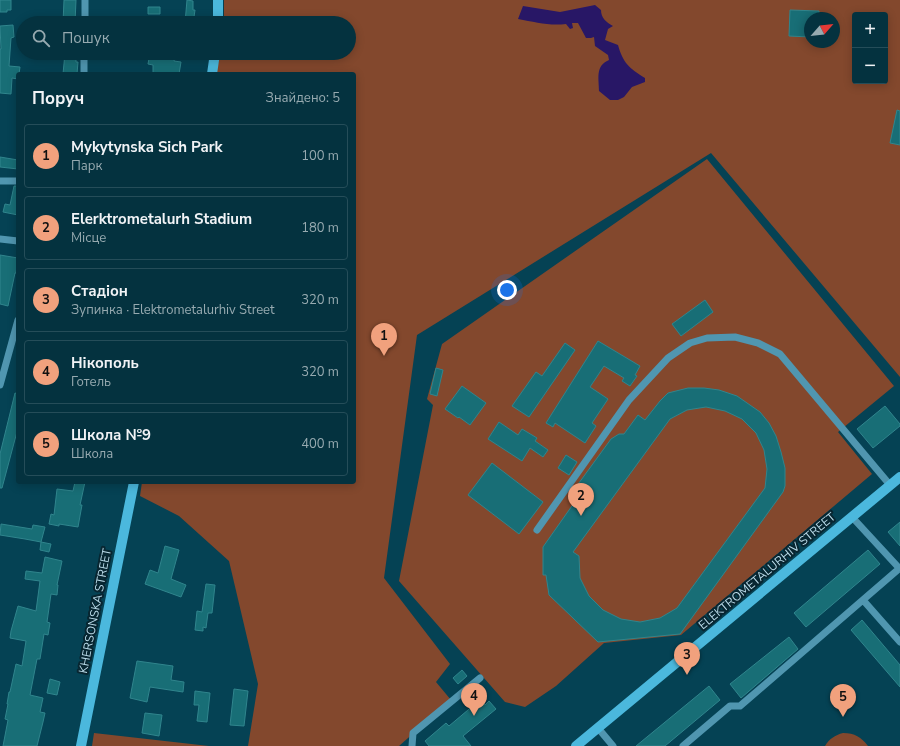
<!DOCTYPE html>
<html lang="uk">
<meta charset="utf-8">
<style>
body{margin:0;font-family:"Nunito Sans",sans-serif;background:#123e4a;color:#f1f3f6}
.controls{position:absolute;right:12px;top:12px;display:grid;overflow:hidden;border-radius:4px;box-shadow:0 2px 10px #0003}
.controls button{width:36px;height:36px;display:grid;place-items:center;padding:0;border:0;border-bottom:1px solid #254d59;background:#04323f;color:#f1f3f6;font:20px sans-serif}
.compass{position:absolute;left:804px;top:12px;width:36px;height:36px;border-radius:50%;background:#04323f;box-shadow:0 2px 10px #0003;rotate:62deg}
.you{position:absolute;left:507px;top:290px;width:14px;height:14px;margin:-10px;border:3px solid #fff;border-radius:50%;background:#1a73e8;box-shadow:0 0 0 6px #1a73e833}
.badge{display:grid;place-items:center;width:26px;height:26px;border-radius:50%;background:#f1a17d;color:#111;font-size:13px;font-weight:700}
.pin{position:absolute;translate:-50% -33px;filter:drop-shadow(0 1px 2px #0008)}
.pin::after{content:'';position:absolute;top:21px;width:14px;height:12px;background:inherit;clip-path:polygon(0 0,100% 0,50% 100%)}
.list{margin:0;padding:0;list-style:none}
h2{display:flex;justify-content:space-between;align-items:center;height:52px;margin:0;padding:0 16px;font-size:17px}
h2 small{font-size:13px;font-weight:400;color:#97aab0}
.list li{display:grid;grid-template-columns:26px 1fr auto;gap:12px;align-items:center;box-sizing:border-box;height:64px;margin:0 8px 8px;padding:0 8px;border:1px solid #254d59;border-radius:4px}
.list b{display:block;font-size:15px;white-space:nowrap}
.list p{margin:0;font-size:13px;white-space:nowrap;color:#97aab0}
.list em{font-size:13px;font-style:normal;color:#97aab0}
.icon{flex:none;width:22px;height:22px;fill:none;stroke:currentColor;stroke-width:2;stroke-linecap:round;stroke-linejoin:round}
.map{position:relative;flex:none;width:900px;height:746px;overflow:hidden}
.search{position:absolute;background:#04323f;box-shadow:0 2px 10px #0003;left:16px;top:16px;width:340px;height:44px;display:flex;align-items:center;gap:10px;box-sizing:border-box;padding:0 14px;border-radius:22px;color:#97aab0;font-size:15px}
.panel{position:absolute;background:#04323f;box-shadow:0 2px 10px #0003;left:16px;top:72px;width:340px;height:412px;border-radius:4px}
.map>svg:first-child{display:block}
.green{fill:#83482d;fill-rule:evenodd}
.water{fill:#281766}
.building{fill:#186e76;stroke:#30858d;fill-rule:evenodd}
.lines{fill:none;stroke-linecap:round;stroke-linejoin:round}
.minor{stroke:#5096b0;stroke-width:7}
.major{stroke:#4bb8dd;stroke-width:10}
.labels{text-anchor:middle;stroke-width:4;stroke-linejoin:round;paint-order:stroke}
.street-label{font-size:12px;fill:#badbe9;stroke:#082631}
</style>
<div class="map">
<svg width="900" height="746" viewBox="0 0 900 746">
<rect width="100%" height="100%" fill="#054254"/>
<path class="green" d="M224 0H900V377L711 153 417 335 384 578 450 664 436 682 451 700 399 746H248L258 684 229 561 179 516 140 496 142 482H354V74H216L220 53H349V23H224ZM855 15H885V81H855ZM810 18H834V42H810Z
M707 159 894 386 838 432 872 474 681 635 604 643 556 686 525 707 505 702 399 581 433 405 427 399 442 344Z
M94 733 209 746H92Z
M843 733C855 733 861 737 868 746H825C829 739 835 735 843 733Z"/>
<path class="water" d="M595 5 601 10C601 18 606 22 613 26L608 29 605 40 618 45C623 63 629 68 645 78V82L632 87 624 97 618 100H610L599 91C599 78 595 66 609 60L608 55 595 46 594 37 591 38H586L578 23H572L573 28 570 29 566 24C549 26 535 22 518 19L523 6 560 12Z"/>
<path class="building" d="M0 0H11V10H7V12H0Z
M64 0H76L75 23H63Z
M187 0 193 1V10H195L194 17H192V23H185Z
M148 7H160V14H148Z
M790 10 819 11V18H810V37L789 36Z
M13 25 14 37 11 38 9 66 20 67 19 74H18V79L12 78 11 94 0 93V49H1L0 26Z
M65 53H76V62H78L77 74H63Z
M150 53H175L174 61 181 62 179 74H153V65L148 64Z
M897 110 900 111V145L890 143Z
M0 157 18 160V169L0 167Z
M14 186H18V215L3 212 5 204 10 205Z
M0 255 18 258 16 273H15L8 306 0 304Z
M705 300 713 312 681 336 672 324Z
M598 341 640 366 635 375 637 376 630 386 622 381 624 378 604 366 590 387 608 399 592 423 596 426 585 443 555 423 553 427 546 423Z
M565 343 575 350 529 417 512 406 536 372 542 376Z
M436 368 443 370 437 396 430 394Z
M462 386 486 403 470 425 459 417 458 418 445 409Z
M688 388H704L719 390 737 396 760 412 769 423 776 436 781 452 785 468V486L783 492 680 634 598 642 549 595 546 575H543V547L574 503 568 498 611 439 619 434H624L638 415 645 420 660 401 668 393ZM706 407 725 411 742 419 756 433 764 450 767 469 765 488 677 608 660 618 640 622 621 619 603 610 589 596 580 578 579 556 573 552 670 419 687 410Z
M15 393 18 394V428L2 488H0V454Z
M885 406 900 424V426L873 448 857 429Z
M499 422 518 435 522 429 537 438 535 441 548 450 543 457 530 448 522 461 488 439Z
M566 455 577 462 569 475 558 468Z
M492 463 543 502 519 534 468 495Z
M75 482H85L80 505H82L78 527 59 524V526L49 524 51 514 54 515 57 489 73 491Z
M900 522V546L888 532Z
M1 524 32 529 33 525 45 527 41 542 25 539 0 535Z
M41 542 51 544 49 552 40 550Z
M165 546 179 550 171 579 186 585 181 597 145 584 150 570 158 573Z
M868 550 880 564 806 627 794 613Z
M45 557 62 561 57 585H58L57 595 51 594 47 622 50 623 48 635 44 634 40 659H37L30 695 43 698 40 712 45 713 43 722 37 746H3L8 720 5 719 8 704H7L9 692H10L16 664 22 666 26 641 10 638 11 631 18 606 36 611 40 581 25 579 26 571 42 573Z
M206 584 215 585 212 613H208L206 628 203 627V631L195 630 197 611 202 612Z
M862 620 900 665V687L851 630Z
M789 637 798 649 741 698 730 684Z
M137 661 173 666 171 680 184 682 183 692 150 687 147 702 130 698Z
M462 670 467 676 458 684 453 678Z
M50 679 60 682 57 695 47 693Z
M709 686 720 700 665 746H636Z
M234 689 248 691 244 726 230 725Z
M195 691 210 693 207 722 197 721 199 705H194Z
M481 699 485 705 489 701 496 709 463 736 471 746H429L425 741 446 723 449 726Z
M145 713 162 715 159 736 142 733Z"/>
<g class="lines">
<path class="minor" d="M85 23V0
M84 74V53
M0 181H18
M0 239 18 241
M0 385 18 320
M852 517 899 568
M537 530 629 400 668 358 690 343 707 338 735 337 758 343 780 354 890 485
M863 600 900 642
M598 728 613 746
M412 746 413 733 480 678
M683 746 730 706H740L900 568"/>
<path class="major" d="M218 23V0
M212 74 215 53
M81 746 134 482
M576 746 900 477"/>
</g>
<g class="labels">
<g class="street-label">
<text transform="translate(767 571) rotate(-40)" y="4">ELEKTROMETALURHIV STREET</text>
<text transform="translate(95 611) rotate(-79)" y="4">KHERSONSKA STREET</text>
</g>
</g>
</svg>
<div class="controls">
<button>+</button>
<button>−</button>
</div>
<svg class="compass" viewBox="-18 -18 36 36"><path d="M0-13l5 13h-10z" fill="#e53935"/><path d="M0 13l5-13h-10z" fill="#97aab0"/></svg>
<div class="you"></div>
<div class="pin badge" style="left:384px;top:356px">1</div>
<div class="pin badge" style="left:581px;top:516px">2</div>
<div class="pin badge" style="left:687px;top:675px">3</div>
<div class="pin badge" style="left:474px;top:716px">4</div>
<div class="pin badge" style="left:843px;top:717px">5</div>
<div class="search"><svg class="icon" aria-label="search" viewBox="0 0 24 24"><circle cx="10" cy="10" r="6"/><path d="M15 15l6 6"/></svg>Пошук</div>
<section class="panel">
<h2>Поруч<small>Знайдено: 5</small></h2>
<ul class="list">
<li><span class="badge">1</span><div><b>Mykytynska Sich Park</b><p>Парк</p></div><em>100 m</em></li>
<li><span class="badge">2</span><div><b>Elerktrometalurh Stadium</b><p>Місце</p></div><em>180 m</em></li>
<li><span class="badge">3</span><div><b>Стадіон</b><p>Зупинка · Elektrometalurhiv Street</p></div><em>320 m</em></li>
<li><span class="badge">4</span><div><b>Нікополь</b><p>Готель</p></div><em>320 m</em></li>
<li><span class="badge">5</span><div><b>Школа №9</b><p>Школа</p></div><em>400 m</em></li>
</ul>
</section>
</div>
